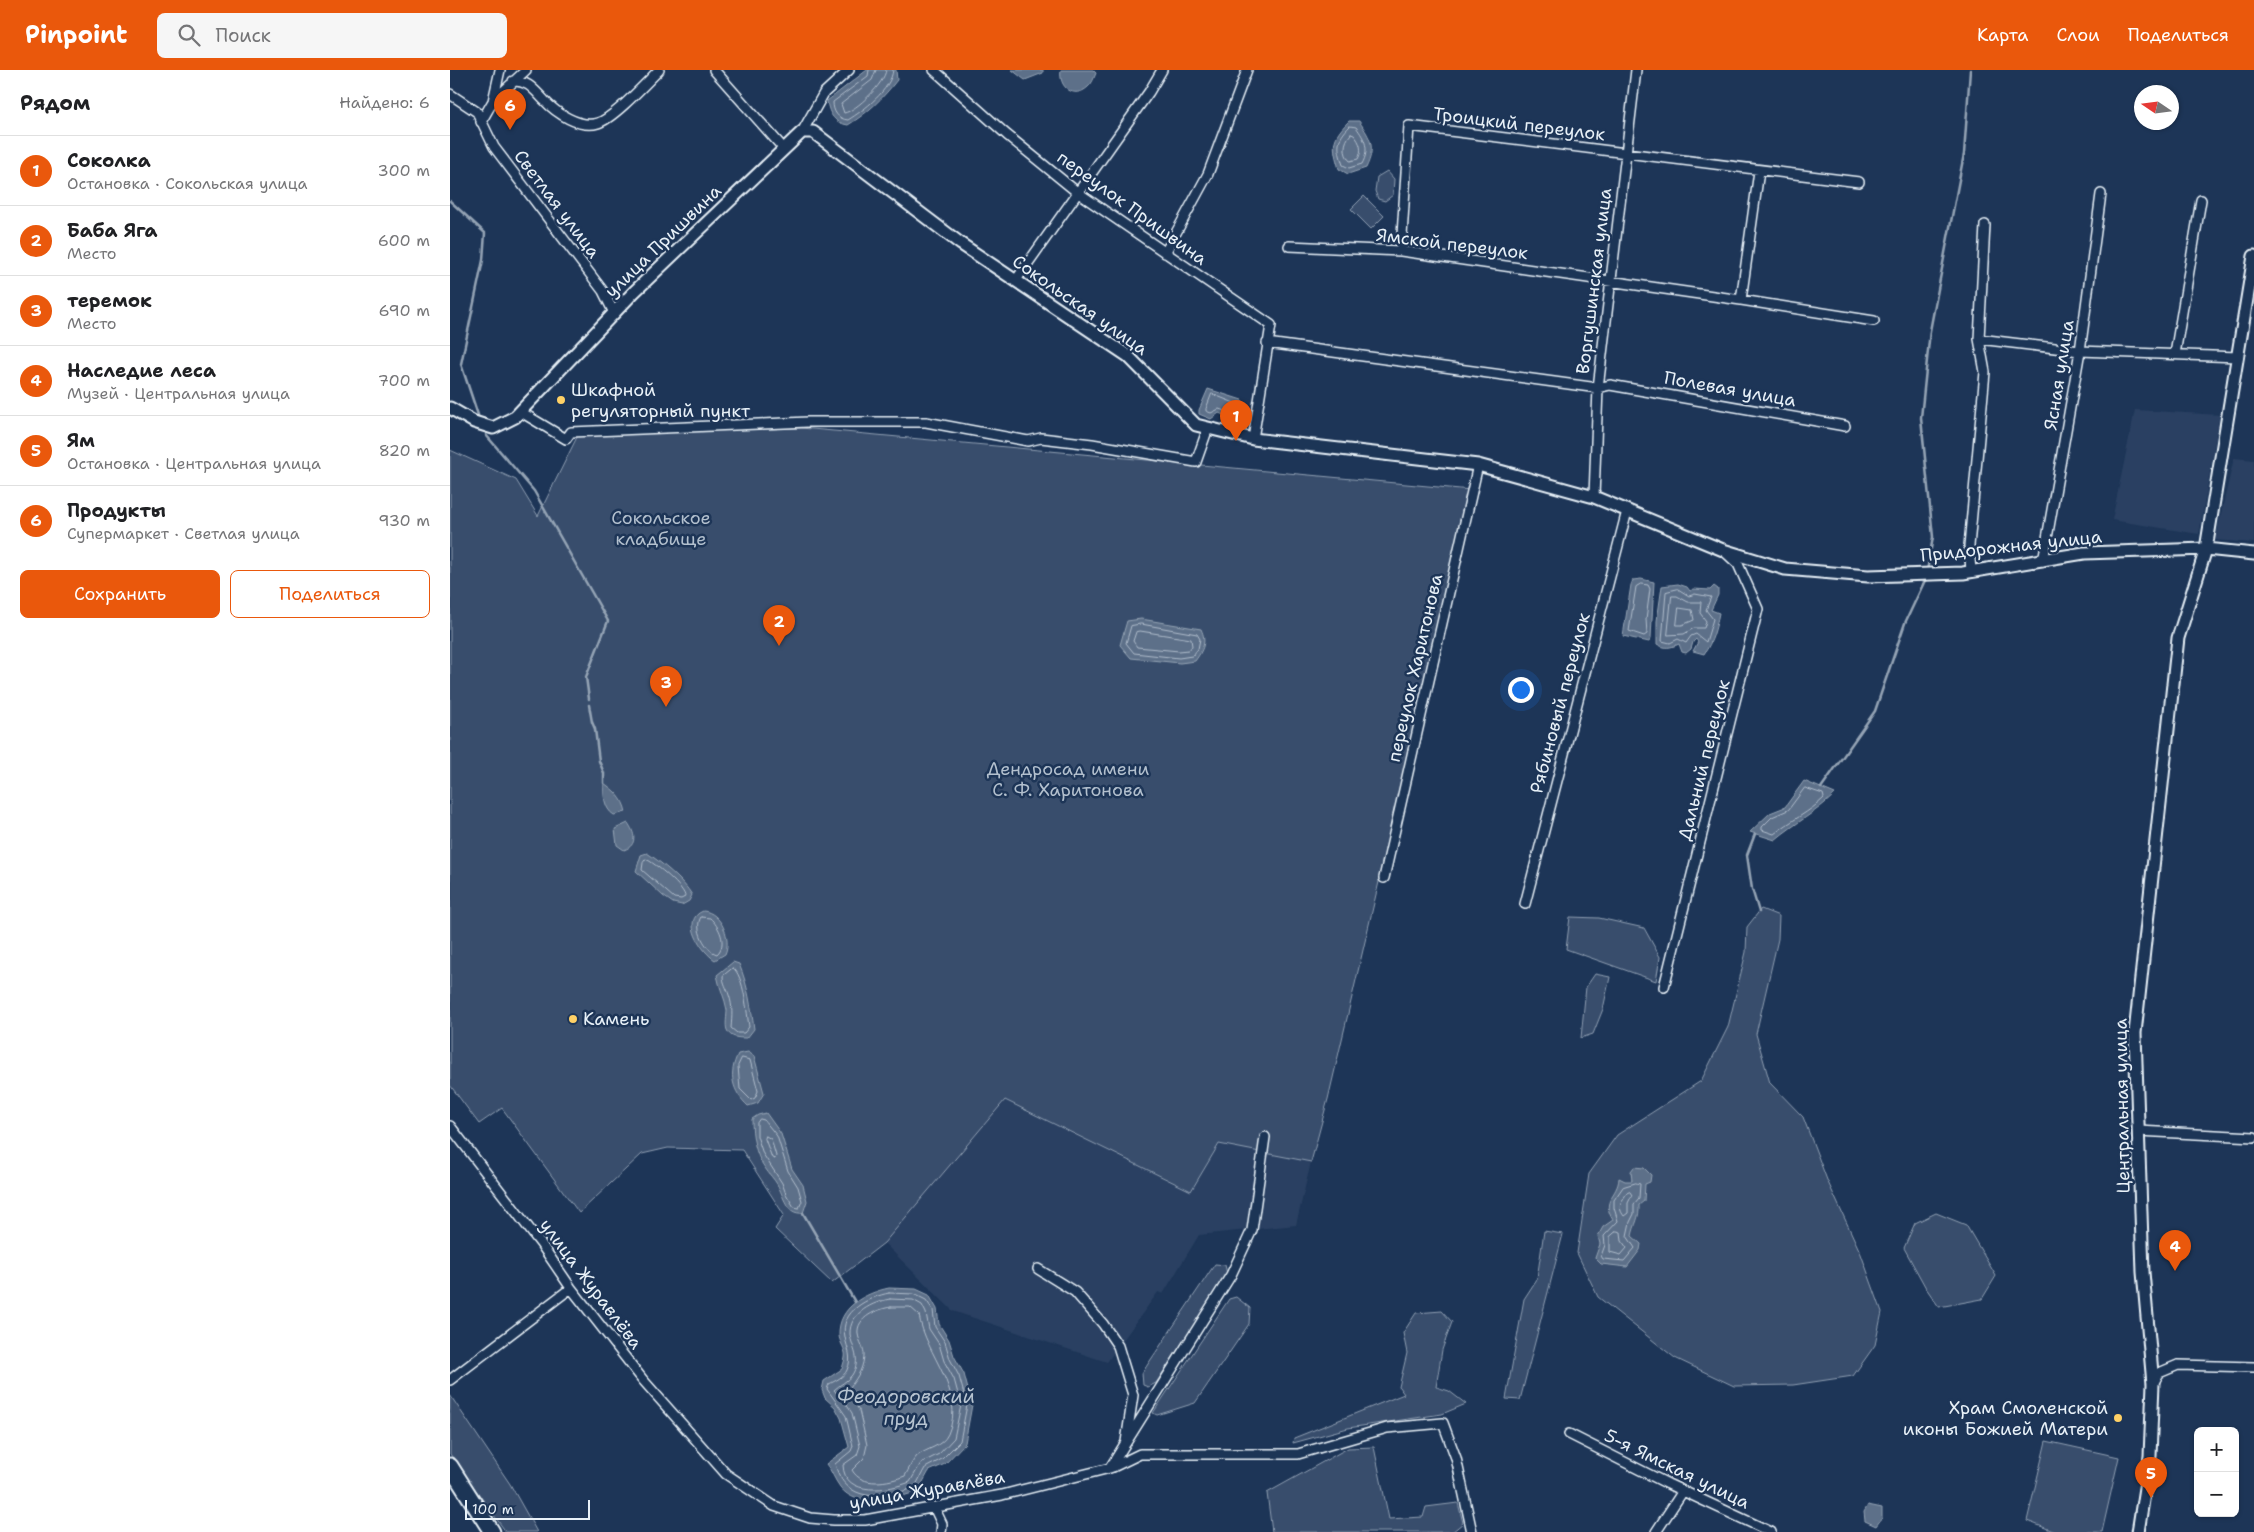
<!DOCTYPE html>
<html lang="ru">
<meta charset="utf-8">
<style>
body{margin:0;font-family:"Shantell Sans",sans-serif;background:#f6f6f6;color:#202124}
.controls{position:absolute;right:15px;bottom:15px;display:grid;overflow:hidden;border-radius:8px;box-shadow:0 1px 4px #0004}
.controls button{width:45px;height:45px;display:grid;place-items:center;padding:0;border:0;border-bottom:1px solid #e0e0e0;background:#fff;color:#202124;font:25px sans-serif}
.compass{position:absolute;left:1684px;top:15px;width:45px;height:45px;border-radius:50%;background:#fff;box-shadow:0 1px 4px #0004;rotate:283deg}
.scale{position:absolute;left:15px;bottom:12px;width:125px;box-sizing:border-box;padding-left:5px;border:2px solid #e8f1f8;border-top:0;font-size:14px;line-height:18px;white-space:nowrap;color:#e8f1f8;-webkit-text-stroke:4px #1d3557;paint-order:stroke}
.you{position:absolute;left:1070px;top:619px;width:18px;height:18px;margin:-12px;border:4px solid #fff;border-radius:50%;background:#1a73e8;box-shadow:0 0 0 8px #1a73e833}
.badge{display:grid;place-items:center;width:32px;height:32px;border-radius:50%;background:#ea580c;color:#fff;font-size:16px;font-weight:700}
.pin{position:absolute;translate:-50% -41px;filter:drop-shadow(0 1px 2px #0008)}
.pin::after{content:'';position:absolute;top:26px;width:18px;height:15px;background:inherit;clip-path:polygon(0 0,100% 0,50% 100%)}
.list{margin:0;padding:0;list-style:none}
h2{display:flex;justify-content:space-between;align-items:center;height:65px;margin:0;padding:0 20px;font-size:21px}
h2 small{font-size:16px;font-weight:400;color:#757577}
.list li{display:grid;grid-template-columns:32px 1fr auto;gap:15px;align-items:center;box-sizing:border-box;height:70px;padding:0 20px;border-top:1px solid #e0e0e0}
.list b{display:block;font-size:19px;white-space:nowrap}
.list p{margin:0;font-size:16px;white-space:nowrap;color:#757577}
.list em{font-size:16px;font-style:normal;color:#757577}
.actions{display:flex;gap:10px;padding:15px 20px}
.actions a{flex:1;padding:11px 0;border:1px solid #ea580c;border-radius:8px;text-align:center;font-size:18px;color:#ea580c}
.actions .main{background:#ea580c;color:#fff}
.icon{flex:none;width:28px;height:28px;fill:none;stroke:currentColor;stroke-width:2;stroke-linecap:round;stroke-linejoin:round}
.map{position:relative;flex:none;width:1804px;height:1462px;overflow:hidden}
header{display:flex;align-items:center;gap:30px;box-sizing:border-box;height:70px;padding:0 25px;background:#ea580c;color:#fff}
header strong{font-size:24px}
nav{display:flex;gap:28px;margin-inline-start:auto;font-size:18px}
.search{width:350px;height:45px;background:#f6f6f6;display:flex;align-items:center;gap:12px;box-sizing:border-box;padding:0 18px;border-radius:8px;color:#757577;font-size:19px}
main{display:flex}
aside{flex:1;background:#fff}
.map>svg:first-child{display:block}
.built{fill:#2a4162}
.green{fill:#374d6c;stroke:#909fb2}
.water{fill:#5d7089;stroke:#95a4b5}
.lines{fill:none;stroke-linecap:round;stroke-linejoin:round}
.shore{stroke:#b0bdcc;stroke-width:1}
.stream{stroke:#95a4b5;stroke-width:2.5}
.minor-casing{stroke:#e8f1f8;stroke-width:12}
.tertiary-casing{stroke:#e8f1f8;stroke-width:15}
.primary-casing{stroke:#e8f1f8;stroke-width:19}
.minor{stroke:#1d3557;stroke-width:9}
.tertiary{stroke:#1d3557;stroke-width:11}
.primary{stroke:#1d3557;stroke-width:15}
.poi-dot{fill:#ffd166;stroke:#1d3557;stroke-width:2}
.labels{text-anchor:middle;stroke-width:5;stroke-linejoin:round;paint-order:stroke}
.street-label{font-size:18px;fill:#e8f1f8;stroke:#1d3557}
.poi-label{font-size:18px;fill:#e8f1f8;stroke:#1d3557;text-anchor:start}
.park-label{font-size:18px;fill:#b3c0ce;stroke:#1d3557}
.water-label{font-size:19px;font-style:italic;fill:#b7c4d1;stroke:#1d3557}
</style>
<header>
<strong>Pinpoint</strong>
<div class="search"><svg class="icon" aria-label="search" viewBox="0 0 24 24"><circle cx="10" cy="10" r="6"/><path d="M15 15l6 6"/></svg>Поиск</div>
<nav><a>Карта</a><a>Слои</a><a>Поделиться</a></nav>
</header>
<main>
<aside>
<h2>Рядом<small>Найдено: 6</small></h2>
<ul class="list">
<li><span class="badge">1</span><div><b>Соколка</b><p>Остановка · Сокольская улица</p></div><em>300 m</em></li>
<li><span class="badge">2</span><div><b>Баба Яга</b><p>Место</p></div><em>600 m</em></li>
<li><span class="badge">3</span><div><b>теремок</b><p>Место</p></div><em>690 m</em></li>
<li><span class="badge">4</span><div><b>Наследие леса</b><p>Музей · Центральная улица</p></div><em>700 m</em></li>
<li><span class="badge">5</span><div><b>Ям</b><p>Остановка · Центральная улица</p></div><em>820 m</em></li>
<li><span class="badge">6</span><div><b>Продукты</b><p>Супермаркет · Светлая улица</p></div><em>930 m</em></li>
</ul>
<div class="actions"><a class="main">Сохранить</a><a>Поделиться</a></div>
</aside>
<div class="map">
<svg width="1804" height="1462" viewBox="0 0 1804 1462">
<rect width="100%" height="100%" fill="#1d3557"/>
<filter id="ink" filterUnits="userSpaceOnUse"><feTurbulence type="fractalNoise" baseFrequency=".02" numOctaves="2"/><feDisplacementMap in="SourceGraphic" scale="10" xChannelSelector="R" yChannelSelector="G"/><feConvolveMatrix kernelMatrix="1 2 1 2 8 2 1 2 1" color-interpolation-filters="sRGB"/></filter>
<g filter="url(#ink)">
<path class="built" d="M1685 340 1770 345 1749 464 1662 450Z
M1784 388 1804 390V473L1765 470Z
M555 1030 741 1121 769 1074 861 1092 846 1155 749 1165 713 1224 708 1222 657 1292 503 1241 434 1173Z"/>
<path class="green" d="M937 101 944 109 943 125 935 131 928 129 925 121 927 107Z
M914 126 934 146 921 159 901 139Z
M351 358 1021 420 878 1029 861 1092 769 1074 741 1121 555 1030 434 1173 382 1213 325 1159 334 1145 292 1080 218 1078 192 1084 129 1143 52 1038 29 1054 0 1015V380L66 410 88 446 129 363Z
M1311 839 1329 846 1328 869 1306 964 1320 1013 1353 1047 1377 1110 1411 1184 1432 1242 1425 1275 1403 1306 1343 1315 1284 1316 1225 1288 1148 1227 1127 1183 1139 1104 1167 1065 1251 1011 1278 957 1296 882 1297 857Z
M1120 847 1149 848 1194 858 1210 887 1206 911 1116 879Z
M1145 904 1160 907 1153 939 1143 964 1131 968 1136 917Z
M1486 1143 1516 1155 1546 1206 1532 1229 1489 1237 1476 1218 1454 1178 1465 1153Z
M1094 1161 1113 1164 1070 1330 1056 1329 1074 1229 1087 1209Z
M765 1194 775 1195 777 1204 706 1313 698 1317 693 1315 692 1303Z
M786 1227 800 1238 799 1254 745 1333 707 1345 703 1343 779 1229Z
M992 1241 1002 1252 992 1280 986 1317 999 1321 1016 1334 992 1344 898 1358 843 1373 844 1368 954 1324 949 1317 957 1283 953 1263 966 1243Z
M0 1325 60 1414 87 1462H56L0 1384Z
M1596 1371 1669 1387 1652 1462H1606L1577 1451Z
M924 1377 939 1449 973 1447 976 1437 1008 1433 1013 1453 1002 1462H822L817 1423 898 1378Z"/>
<path class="water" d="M417 0H446L447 10C433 28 418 43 398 55 385 53 379 45 377 31Z
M562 0H593V3L575 10Z
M611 0H643L646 3C644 8 642 14 638 17 624 30 608 17 611 0Z
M899 51H909C921 69 926 77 916 98L898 104 889 99C882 75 881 69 899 51Z
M758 319 792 330 794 333 792 345 787 351 769 343 761 349 749 344V340Z
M1191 509 1204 512 1201 568 1199 572 1173 566 1181 515 1183 510Z
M1228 514 1237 517 1240 521 1244 519 1260 520 1264 516 1268 519V525L1261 540 1269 543C1266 558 1263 571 1254 584L1243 581 1248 572 1246 569 1243 572 1241 579 1236 583 1232 582 1229 574C1220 578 1215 579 1207 574V551L1212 516Z
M691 549 751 559C757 572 753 580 745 591L730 593 681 588 670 575 677 551Z
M1354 711 1385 724C1367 742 1345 753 1325 770L1300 762 1320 743 1335 737Z
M154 713C165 721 173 728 176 742L164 745C154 739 153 724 154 713Z
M178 753C185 763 188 775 174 780L167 775 165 759Z
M197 783C211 792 234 811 242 825L239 831 232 835 223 833 213 826 186 801 191 785Z
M253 841C271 842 282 869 275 884L265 890C252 882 230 850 253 841Z
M283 892 289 894C298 915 301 937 304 959L297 968C289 968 280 968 277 960 275 955 277 946 277 940 275 928 269 917 267 905Z
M298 982 304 986 314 1023 308 1033 298 1036C282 1021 278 1004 288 984Z
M316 1043 331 1064 342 1099 353 1115 357 1131 353 1143C336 1145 334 1126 327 1114 324 1109 319 1104 315 1098 305 1084 302 1066 302 1049L308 1045Z
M1184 1097 1194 1098 1201 1105 1200 1112 1195 1114 1194 1131 1189 1135C1190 1147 1184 1155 1182 1166L1191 1174 1190 1180 1177 1197 1151 1194 1145 1188 1150 1174 1148 1166 1153 1157 1163 1150C1150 1130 1168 1126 1169 1108L1175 1111H1182L1181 1101Z
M439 1218 466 1219 479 1225 487 1239 489 1254 499 1270 504 1286 514 1304 522 1335 515 1373 495 1394 479 1401 468 1421C446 1429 407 1440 390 1417 384 1409 382 1401 376 1394L399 1377 391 1348 385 1337 375 1328 372 1320 374 1311 392 1299C393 1294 396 1288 395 1283 394 1277 389 1271 389 1265 388 1237 415 1223 439 1218Z
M1418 1435 1432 1438V1448L1426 1456 1415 1451 1414 1442Z"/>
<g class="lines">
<path class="shore" d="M419 0 418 6 383 32C383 42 388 49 398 50 414 40 441 20 443 0
M426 0 422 10 391 34 394 43C406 41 435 13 436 0
M900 56 906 57C915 69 920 79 912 94L899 98 893 95C887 77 886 70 900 56Z
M901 64 904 65C910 72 913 80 908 89L900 91C893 84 893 72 901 64Z
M762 324 787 334V343L784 344 769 339 761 343 756 341V339Z
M1191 514 1198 515 1200 519 1196 549 1197 564 1194 566 1179 561 1186 517Z
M1228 519 1239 526 1245 524 1261 527 1256 540 1263 549 1256 572 1246 564 1241 566 1236 573 1228 569 1220 573 1212 571 1216 522Z
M1222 526H1227L1238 532H1251L1250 543 1256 551 1254 558H1244L1234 564 1218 565Z
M1229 538 1242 540 1244 550 1232 555H1227Z
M691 554 747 564 750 569 748 579 742 586 729 588 684 583 676 573 681 556Z
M690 561 741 569 742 576 739 580 729 581 687 577 683 571 686 562Z
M1355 718 1373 724 1374 728C1360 742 1340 751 1324 764L1312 760V757L1322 747 1338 740Z
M196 789C205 793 236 819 235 827L231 829 224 828 192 800 193 793Z
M251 847 260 848C269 856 278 874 267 884 256 881 243 858 251 847Z
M283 898C294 905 297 944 299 957L294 963H287L281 958C282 947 283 936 279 925 277 918 273 913 273 906Z
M292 988 300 990 308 1021 305 1028 301 1030 290 1019 288 996Z
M310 1049 314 1050 327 1066 338 1101 348 1117 352 1131 349 1138 344 1137 336 1124 332 1113 313 1084 307 1066V1053Z
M316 1066 321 1069 326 1086 325 1089 322 1088 315 1069Z
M1186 1113 1190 1114 1189 1128 1184 1134V1144L1180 1152 1177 1166 1185 1178 1174 1191 1153 1189 1151 1186 1155 1175 1154 1166 1168 1151 1164 1138V1130L1173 1117Z
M1180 1122 1182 1125 1178 1133V1143L1174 1146C1167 1137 1171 1132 1177 1123Z
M1167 1161 1171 1162 1172 1171 1177 1178 1171 1185 1160 1182V1167Z
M439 1223 464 1224 476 1230 483 1240 485 1257 495 1272 500 1289 509 1306 517 1335 510 1371 492 1389 475 1398 465 1417C432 1430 395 1433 385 1394L401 1381 403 1376 396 1346 377 1319 379 1314C385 1311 394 1307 397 1300 403 1287 397 1279 395 1267 389 1241 419 1227 439 1223Z
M440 1229 463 1230 472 1235 476 1243 479 1259 489 1274 494 1291 504 1309 511 1335 504 1368 489 1384 471 1393 460 1412C440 1420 394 1428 393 1395L407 1385 410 1376 402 1343 394 1331 384 1320C389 1315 398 1311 402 1305 412 1289 402 1279 400 1264 399 1243 423 1232 440 1229Z
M441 1237H460L469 1245C475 1285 517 1321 498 1364 492 1377 477 1378 467 1386 462 1391 459 1399 455 1406 439 1412 412 1418 402 1400L414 1388 417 1375 409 1340 397 1321C406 1309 412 1302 414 1287 415 1278 409 1272 408 1264 406 1247 428 1239 441 1237Z"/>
<path class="stream" d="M0 131 35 163 33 190 11 294 28 345
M36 365 84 421 158 551 136 607 139 629
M1477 501 1483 467 1471 348 1480 261 1514 84 1520 0
M139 635 142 652 145 659 149 691 154 703V713
M1371 718 1425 641 1455 553 1477 506
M1305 764 1297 785 1302 819 1309 842
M353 1143 405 1232"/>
<g class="minor-casing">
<path id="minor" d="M264 0 334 79
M484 0 557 65 627 122 821 255 803 369
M63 11C79 11 84 20 94 30 106 43 130 59 148 53 164 48 196 13 209 0
M0 24 27 42 44 77 153 221 164 243
M43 31 50 0
M31 52 43 31 76 0
M352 62 374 23 399 0
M839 176 951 181 1291 230 1424 251
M951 181 959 56 1409 112
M715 183 758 104 797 0
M566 210 699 22 712 0
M1291 230 1309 101
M1529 269 1630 281 1788 287
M817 273 1148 318 1160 315 1395 356
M1725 284 1751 130
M71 342 116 369 121 362 358 352H476L578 371 591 368 642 374 746 392 758 358
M1144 427 1148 318 1186 0
M1593 491 1630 281 1651 124
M1521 501 1519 476 1535 302 1529 269 1535 155
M934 808 1028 395
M1075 834 1177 441
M1214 917 1308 539 1288 494 1275 482
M0 1056 91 1174 121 1218 193 1310 276 1404 324 1436 360 1448 384 1450H415L552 1425 660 1398 781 1205 802 1160 815 1067
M1688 1061 1804 1067
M588 1199 625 1222 653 1254 668 1276 683 1325 676 1372
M0 1310 121 1218
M1703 1314 1709 1303 1728 1295 1804 1297
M1119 1364 1218 1414 1321 1462
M663 1397 690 1384H848L937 1358 993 1353 1006 1388 1022 1462
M484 1437 492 1454 491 1462
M1206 1462 1233 1421"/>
</g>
<g class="tertiary-casing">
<path id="tertiary" d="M0 338 24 352 43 358 65 347 184 222 352 62H363L511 174 678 286 746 355 803 369 1028 395 1144 427 1273 480 1335 499 1418 506 1513 503 1634 483 1756 479 1804 484
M1688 1462 1700 1386 1703 1314 1693 1202 1685 963 1728 568 1756 479 1804 186"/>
</g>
<g class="primary-casing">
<path id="primary" d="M0 1396 42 1462"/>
</g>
<use href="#minor" class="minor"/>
<use href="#tertiary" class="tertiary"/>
<use href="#primary" class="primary"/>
</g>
</g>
<g class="poi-dot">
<circle cx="111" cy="330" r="5"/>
<circle cx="123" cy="949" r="5"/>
<circle cx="1668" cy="1348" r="5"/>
</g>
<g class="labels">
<g class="street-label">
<text transform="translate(1069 54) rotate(7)" y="6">Троицкий переулок</text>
<text transform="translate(107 134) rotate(53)" y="6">Светлая улица</text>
<text transform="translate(682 138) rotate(36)" y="6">переулок Пришвина</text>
<text transform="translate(213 171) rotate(-44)" y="6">улица Пришвина</text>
<text transform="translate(1002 174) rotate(7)" y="6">Ямской переулок</text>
<text transform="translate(1144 211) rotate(-83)" y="6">Воргушинская улица</text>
<text transform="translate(630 235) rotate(35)" y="6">Сокольская улица</text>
<text transform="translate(1609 305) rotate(-81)" y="6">Ясная улица</text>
<text transform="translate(1280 319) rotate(10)" y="6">Полевая улица</text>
<text transform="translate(1561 476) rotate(-6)" y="6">Придорожная улица</text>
<text transform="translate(965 598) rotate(-77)" y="6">переулок Харитонова</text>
<text transform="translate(1110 633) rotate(-75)" y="6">Рябиновый переулок</text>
<text transform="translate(1254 690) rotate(-76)" y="6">Дальний переулок</text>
<text transform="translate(1672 1036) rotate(-91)" y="6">Центральная улица</text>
<text transform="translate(141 1214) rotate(53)" y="6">улица Журавлёва</text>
<text transform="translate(1227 1399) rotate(26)" y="6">5-я Ямская улица</text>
<text transform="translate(477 1420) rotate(-10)" y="6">улица Журавлёва</text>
</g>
<g class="poi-label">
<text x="121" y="326">Шкафной<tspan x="121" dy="21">регуляторный пункт</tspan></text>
<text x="133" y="955">Камень</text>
<text x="1658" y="1344" text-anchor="end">Храм Смоленской<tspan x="1658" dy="21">иконы Божией Матери</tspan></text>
</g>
<g class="park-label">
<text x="211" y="454">Сокольское<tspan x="211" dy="21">кладбище</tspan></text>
<text x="618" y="705">Дендросад имени<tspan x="618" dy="21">С. Ф. Харитонова</tspan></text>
</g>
<g class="water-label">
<text x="456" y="1333">Феодоровский<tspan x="456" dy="22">пруд</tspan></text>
</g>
</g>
</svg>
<div class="controls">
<button>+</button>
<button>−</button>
</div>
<svg class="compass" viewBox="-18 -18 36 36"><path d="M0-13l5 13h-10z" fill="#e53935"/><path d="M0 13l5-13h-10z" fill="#757577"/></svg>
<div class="scale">100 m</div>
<div class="you"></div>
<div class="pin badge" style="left:786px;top:371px">1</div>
<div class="pin badge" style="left:329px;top:576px">2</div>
<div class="pin badge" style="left:216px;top:637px">3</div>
<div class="pin badge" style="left:1725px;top:1201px">4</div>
<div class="pin badge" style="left:1701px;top:1428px">5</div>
<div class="pin badge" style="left:60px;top:60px">6</div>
</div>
</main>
